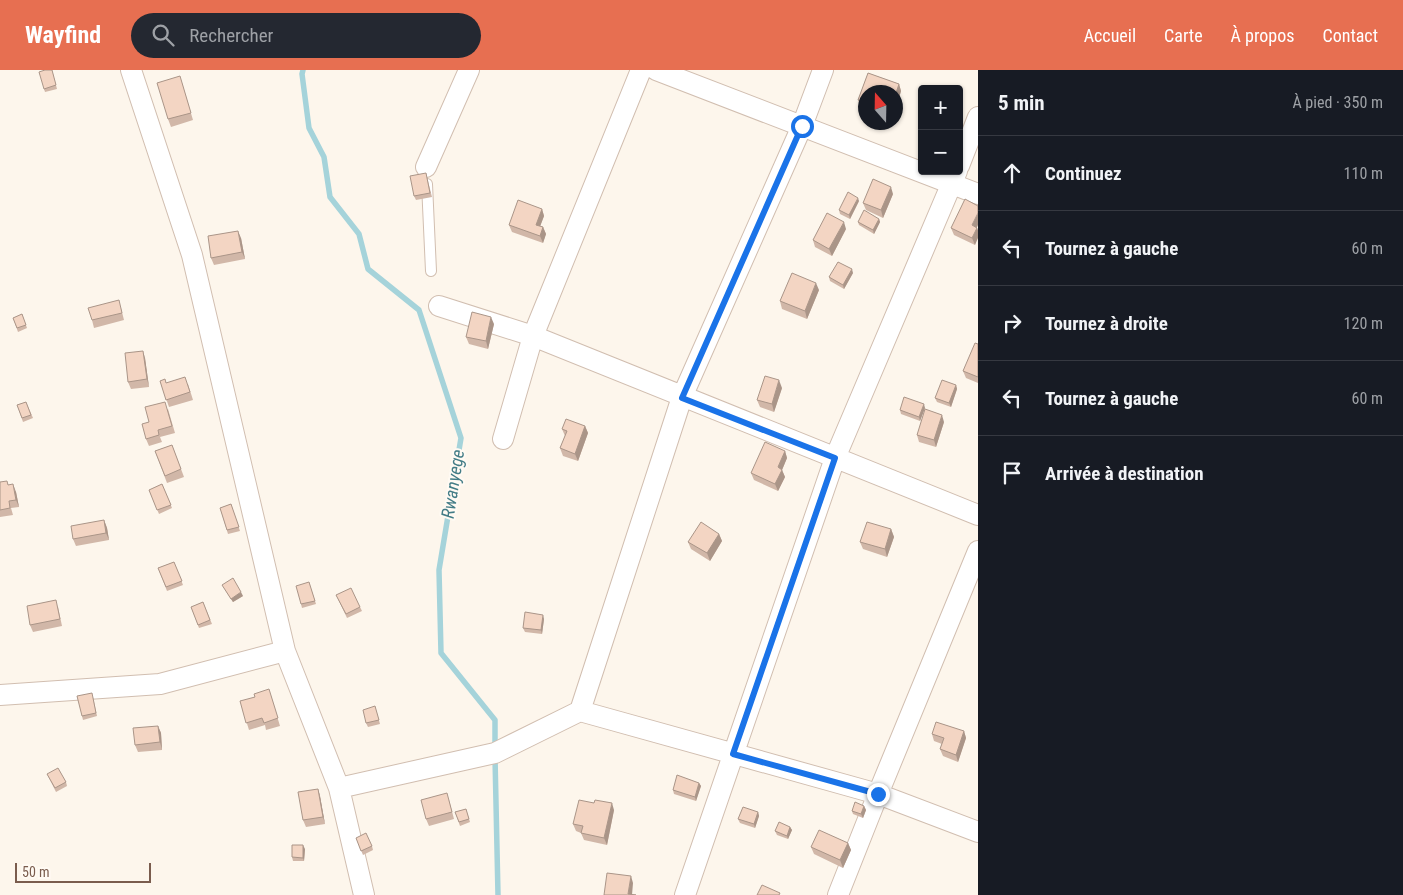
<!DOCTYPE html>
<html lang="fr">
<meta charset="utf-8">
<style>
body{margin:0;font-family:"Roboto Condensed",sans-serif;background:#242831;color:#f1f3f6}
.controls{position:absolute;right:15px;top:15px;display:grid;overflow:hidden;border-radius:5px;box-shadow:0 1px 4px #0004}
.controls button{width:45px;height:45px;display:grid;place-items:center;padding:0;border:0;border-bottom:1px solid #363941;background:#171b24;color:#f1f3f6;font:25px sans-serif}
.compass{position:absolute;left:858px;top:15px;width:45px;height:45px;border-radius:50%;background:#171b24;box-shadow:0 1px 4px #0004;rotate:340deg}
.scale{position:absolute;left:15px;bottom:12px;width:136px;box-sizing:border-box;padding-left:5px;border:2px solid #7a5c4d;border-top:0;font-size:14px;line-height:18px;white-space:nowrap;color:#7a5c4d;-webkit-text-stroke:4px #fffaf3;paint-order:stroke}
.stop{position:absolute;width:15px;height:15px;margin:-11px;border:4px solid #1a73e8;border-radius:50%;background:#fff}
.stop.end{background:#1a73e8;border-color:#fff;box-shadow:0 1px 5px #0008}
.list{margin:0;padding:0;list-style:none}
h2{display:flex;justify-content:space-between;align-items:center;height:65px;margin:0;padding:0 20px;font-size:21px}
h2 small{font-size:16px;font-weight:400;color:#9ea1a6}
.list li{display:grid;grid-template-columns:32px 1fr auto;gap:15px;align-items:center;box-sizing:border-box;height:75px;padding:0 20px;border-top:1px solid #363941}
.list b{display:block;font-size:19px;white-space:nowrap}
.list em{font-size:16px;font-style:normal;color:#9ea1a6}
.icon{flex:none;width:28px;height:28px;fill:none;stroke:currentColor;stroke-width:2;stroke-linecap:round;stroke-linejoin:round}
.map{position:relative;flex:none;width:978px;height:825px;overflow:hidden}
header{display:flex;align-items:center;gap:30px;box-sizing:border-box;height:70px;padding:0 25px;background:#e76f51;color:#fff}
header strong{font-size:24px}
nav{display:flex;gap:28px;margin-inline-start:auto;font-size:18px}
.search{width:350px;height:45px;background:#242831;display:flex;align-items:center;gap:12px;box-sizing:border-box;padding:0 18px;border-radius:28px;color:#9ea1a6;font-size:19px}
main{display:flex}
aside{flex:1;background:#171b24}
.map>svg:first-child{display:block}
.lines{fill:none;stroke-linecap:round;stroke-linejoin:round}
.stream{stroke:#a5d3da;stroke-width:5.5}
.lane-casing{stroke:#d1beb0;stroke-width:12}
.street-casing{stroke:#d1beb0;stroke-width:22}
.lane{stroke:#fff;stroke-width:10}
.street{stroke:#fff;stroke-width:20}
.wall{fill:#d1b7a8}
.shaded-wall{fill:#aa9588}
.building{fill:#f3d5c3;stroke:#aa9588}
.route{stroke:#1a73e8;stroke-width:6}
.labels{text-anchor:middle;stroke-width:4;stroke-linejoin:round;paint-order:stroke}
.water-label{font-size:18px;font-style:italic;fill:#437c86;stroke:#fffaf3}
</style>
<header>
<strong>Wayfind</strong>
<div class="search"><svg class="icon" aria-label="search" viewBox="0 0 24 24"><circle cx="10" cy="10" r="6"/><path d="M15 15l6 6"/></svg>Rechercher</div>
<nav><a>Accueil</a><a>Carte</a><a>À propos</a><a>Contact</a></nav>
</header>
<main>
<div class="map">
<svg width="978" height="825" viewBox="0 0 978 825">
<rect width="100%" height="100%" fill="#fdf6ec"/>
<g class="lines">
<path class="stream" d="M303 0 302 4 309 58 324 87 330 127 359 164 368 199 419 240 461 368 439 500 441 583 495 650V678
M495 687 498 825"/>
<g class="lane-casing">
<path id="lane" d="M427 114 431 201"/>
</g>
<g class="street-casing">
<path id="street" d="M131 0 192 185 285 581 339 718 364 825
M656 0 978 124
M959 96 978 47
M426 97 469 0
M439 236 533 266 978 445
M503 369 533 266 641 0
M0 625 160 614 285 581
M580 641 682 327 802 56 823 0
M339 718 495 683 580 641 878 724 978 762
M685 825 835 388 957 101
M838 825 878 724 978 481"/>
</g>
<use href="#lane" class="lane"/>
<use href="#street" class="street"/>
</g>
<path class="wall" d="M52 0 57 19 45 22 44 19Z
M868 3 899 14 901 21 896 38V22H866V39L861 37 858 30Z
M182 13 193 50 171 57 168 49Z
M426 103 432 127 416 130 414 126Z
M893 124 883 148 866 140 863 133Z
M859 131 850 149 840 144 839 140Z
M542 139 544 146 540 156 543 157 546 164 543 173 512 162 509 155Z
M879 149 880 152 874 164 859 155 858 152Z
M977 157 975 175 954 165 951 158Z
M846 159 832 186 815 177 813 170Z
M241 168 245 189 214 195 211 188Z
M853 203 844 219 830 211 829 207Z
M819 220 807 249 782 239 780 231Z
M121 238 124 250 94 258 92 250Z
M22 244 27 258 18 262 13 248Z
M494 254 488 279 469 274 466 267Z
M978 274V313L966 308 963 301Z
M145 288 149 317 131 319 128 312Z
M160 311 167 313 188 314 193 330 169 337Z
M956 315 957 319 951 337 937 332 935 328Z
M782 318 774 342 760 337 757 330Z
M26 332 33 348 23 352 17 335Z
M925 338 920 351 901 344 900 340Z
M168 339 175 363 160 367 162 372 149 376 146 369 149 352Z
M944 352 936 377 919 372 917 365Z
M585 356 588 363 578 391 563 386 560 378 565 366 562 359Z
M172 375 184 407 167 413 155 381Z
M785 381 787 388 782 400 785 407 778 421 754 410 751 403Z
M0 412 9 415 16 422 19 437 11 438 13 445 0 447Z
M162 414 172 438 159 444 149 420Z
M231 434 240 461 228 464 220 438Z
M104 450 107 458 109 470 76 476 73 469Z
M891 459 894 467 887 487 863 479 860 472Z
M719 464 722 471 710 491 691 479 688 472Z
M174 492 183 515 167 521 158 498Z
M309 512 316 534 302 538 301 534Z
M222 515 243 526 233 532 224 518Z
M336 525 360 537 362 541 347 548Z
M203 532 212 554 199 558 191 537Z
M58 537 62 556 33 562 30 555Z
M544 549 542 564 525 562 523 558Z
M271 626 280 656 266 660 265 655 249 660 240 631Z
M93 627 97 646 83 650 82 646Z
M375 636 380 654 368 657 366 653Z
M158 656 161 663 162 680 138 682 135 675Z
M964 661 966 668 958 692 943 686 940 679 942 674 934 671 932 664Z
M47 704 66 712 67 716 56 722Z
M699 713 701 716 696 731 674 724 673 720Z
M318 719 320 726 325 754 306 757 303 750Z
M449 730 454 749 429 756 426 749Z
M594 733 614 740 607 775 584 770 581 763 576 761 573 754Z
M864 736 866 740 863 748 853 744 852 741Z
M466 739 470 752 460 756 455 742Z
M758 742 759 746 755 758 740 753 738 749Z
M790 757 792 760 788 769 777 765 775 761Z
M356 768 372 776 373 780 363 785Z
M848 773 851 780 843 798 814 784 811 777Z
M305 779 304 791H293L292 787Z"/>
<path class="shaded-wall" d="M899 14 901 21 896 38V23Z
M891 117 893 124 883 148 881 140Z
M858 128 859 131 850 149 849 145Z
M542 139 544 146 538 162 536 155Z
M978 143V155L975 162 972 155Z
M879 149 880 152 874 164 873 160Z
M844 152 846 159 832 186 829 179Z
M543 157 546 164 543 173 540 166Z
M977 158 978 160V168L975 175 972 168Z
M238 161 241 168 245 189 242 182Z
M852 199 853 203 844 219 843 215Z
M816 213 819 220 807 249 805 241Z
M491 247 494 254 488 279 486 271Z
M143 281 145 288 149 317 147 309Z
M779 310 782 318 774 342 772 334Z
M956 315 957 319 951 337 949 333Z
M924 334 925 338 920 351 919 347Z
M942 345 944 352 936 377 934 370Z
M585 356 588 363 578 391 575 384Z
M785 381 787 388 782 400 785 407 778 421 775 414 778 397Z
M13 414 16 422 19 437 16 430Z
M104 450 107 458 109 470 106 463Z
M891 459 894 467 887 487 885 479Z
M719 464 722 471 710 491 707 483Z
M241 522 243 526 233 532 231 529Z
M543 545 544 549 542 564 541 560Z
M158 656 161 663 162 680 160 672Z
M964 661 966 668 958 692 956 685Z
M699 713 701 716 696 731 695 727Z
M318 719 320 726 325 754 323 747Z
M612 733 614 740 607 775 604 768Z
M864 736 866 740 863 748 861 744Z
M758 742 759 746 755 758 754 754Z
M790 757 792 760 788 769 787 766Z
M848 773 851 780 843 798 840 790Z
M303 775 305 779 304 791 303 788Z
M631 806 633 813 632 825 628 824Z"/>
<path class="building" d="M45 0H52L56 15 44 19 39 2Z
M868 3 899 14 896 23 866 22V32L858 30Z
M180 6 191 43 168 49 157 13Z
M426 103 430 123 414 126 410 106Z
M873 109 891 117 881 140 863 133Z
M848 122 858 128 849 145 839 140Z
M965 129 978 136V143L972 155 977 158 972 168 951 158Z
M518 130 542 139 536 155 543 157 540 166 509 155Z
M864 140 879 149 873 160 858 152Z
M827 143 844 152 829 179 813 170Z
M238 161 242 182 211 188 208 166Z
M838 192 852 199 843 215 829 207Z
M792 203 816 213 805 241 780 231Z
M119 230 122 243 92 250 88 238Z
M472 242 491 247 486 271 466 267Z
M22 244 26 255 17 258 13 248Z
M975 273 978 274V307L963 301Z
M143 281 147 309 128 312 125 283Z
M765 306 779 310 772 334 757 330Z
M185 307 190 322 166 330 160 311 165 309 166 313Z
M942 310 956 315 949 333 935 328Z
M904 327 924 334 919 347 900 340Z
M26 332 31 345 22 348 17 335Z
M165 332 172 356 158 360 159 365 146 369 142 354 149 352 145 337Z
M925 339 942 345 934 370 917 365Z
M566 349 585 356 575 384 560 378 567 361 562 359Z
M765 372 785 381 778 397 782 400 775 414 751 403Z
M172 375 181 399 165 406 155 381Z
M7 411 8 415 13 414 16 430 9 431 10 438 0 440V412Z
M162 414 171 435 157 440 149 420Z
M231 434 239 457 227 460 220 438Z
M104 450 106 463 73 469 71 456Z
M701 452 719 464 707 483 688 472Z
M867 452 891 459 885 479 860 472Z
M174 492 182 511 166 517 158 498Z
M233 508 241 522 231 529 222 515Z
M309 512 315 531 301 534 296 516Z
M351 518 360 537 346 544 336 525Z
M56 530 60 549 30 555 27 536Z
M203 532 210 550 198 555 191 537Z
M525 542 543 545 541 560 523 558Z
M269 619 278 648 264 653 262 648 246 653 240 631 255 627 254 624Z
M92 623 96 643 82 646 77 626Z
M375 636 379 650 366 653 363 640Z
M936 652 964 661 956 685 940 679 944 668 932 664Z
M158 656 160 672 135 675 133 658Z
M58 698 66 712 55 718 47 704Z
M677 705 699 713 695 727 673 720Z
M318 719 323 747 303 750 298 722Z
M447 723 452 742 426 749 421 730Z
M579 730 594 733 595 730 612 733 604 768 581 763 583 756 573 754Z
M855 732 864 736 861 744 852 741Z
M743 737 758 742 754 754 738 749Z
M466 739 469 749 459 752 455 742Z
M779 752 790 757 787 766 775 761Z
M819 760 848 773 840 790 811 777Z
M366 763 372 776 361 781 356 768Z
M292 775H303V788L292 787Z
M607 803 631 806 628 824 636 825H604Z
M762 815 780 823 779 825H757Z"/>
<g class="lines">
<path class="route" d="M802 56 682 328 835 388 733 684 878 724"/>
</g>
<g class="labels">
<g class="water-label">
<text transform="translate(453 414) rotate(-81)" y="6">Rwanyege</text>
</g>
</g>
</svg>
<div class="controls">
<button>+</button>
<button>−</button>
</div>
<svg class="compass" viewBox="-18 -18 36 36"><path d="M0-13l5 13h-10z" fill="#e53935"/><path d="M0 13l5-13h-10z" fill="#9ea1a6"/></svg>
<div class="scale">50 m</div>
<div class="stop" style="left:802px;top:56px"></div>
<div class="stop end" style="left:878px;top:724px"></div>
</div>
<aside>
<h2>5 min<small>À pied · 350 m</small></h2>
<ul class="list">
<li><svg class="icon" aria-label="ahead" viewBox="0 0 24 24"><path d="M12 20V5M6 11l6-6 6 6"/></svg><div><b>Continuez</b></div><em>110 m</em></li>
<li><svg class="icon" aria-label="left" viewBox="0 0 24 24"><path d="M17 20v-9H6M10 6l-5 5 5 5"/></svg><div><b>Tournez à gauche</b></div><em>60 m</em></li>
<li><svg class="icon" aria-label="right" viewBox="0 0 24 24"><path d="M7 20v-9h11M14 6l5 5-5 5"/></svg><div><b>Tournez à droite</b></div><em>120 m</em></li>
<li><svg class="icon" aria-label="left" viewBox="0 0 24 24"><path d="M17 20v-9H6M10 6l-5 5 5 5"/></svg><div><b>Tournez à gauche</b></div><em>60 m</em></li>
<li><svg class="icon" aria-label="arrive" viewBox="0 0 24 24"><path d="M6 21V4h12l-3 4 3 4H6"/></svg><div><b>Arrivée à destination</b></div></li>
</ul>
</aside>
</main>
